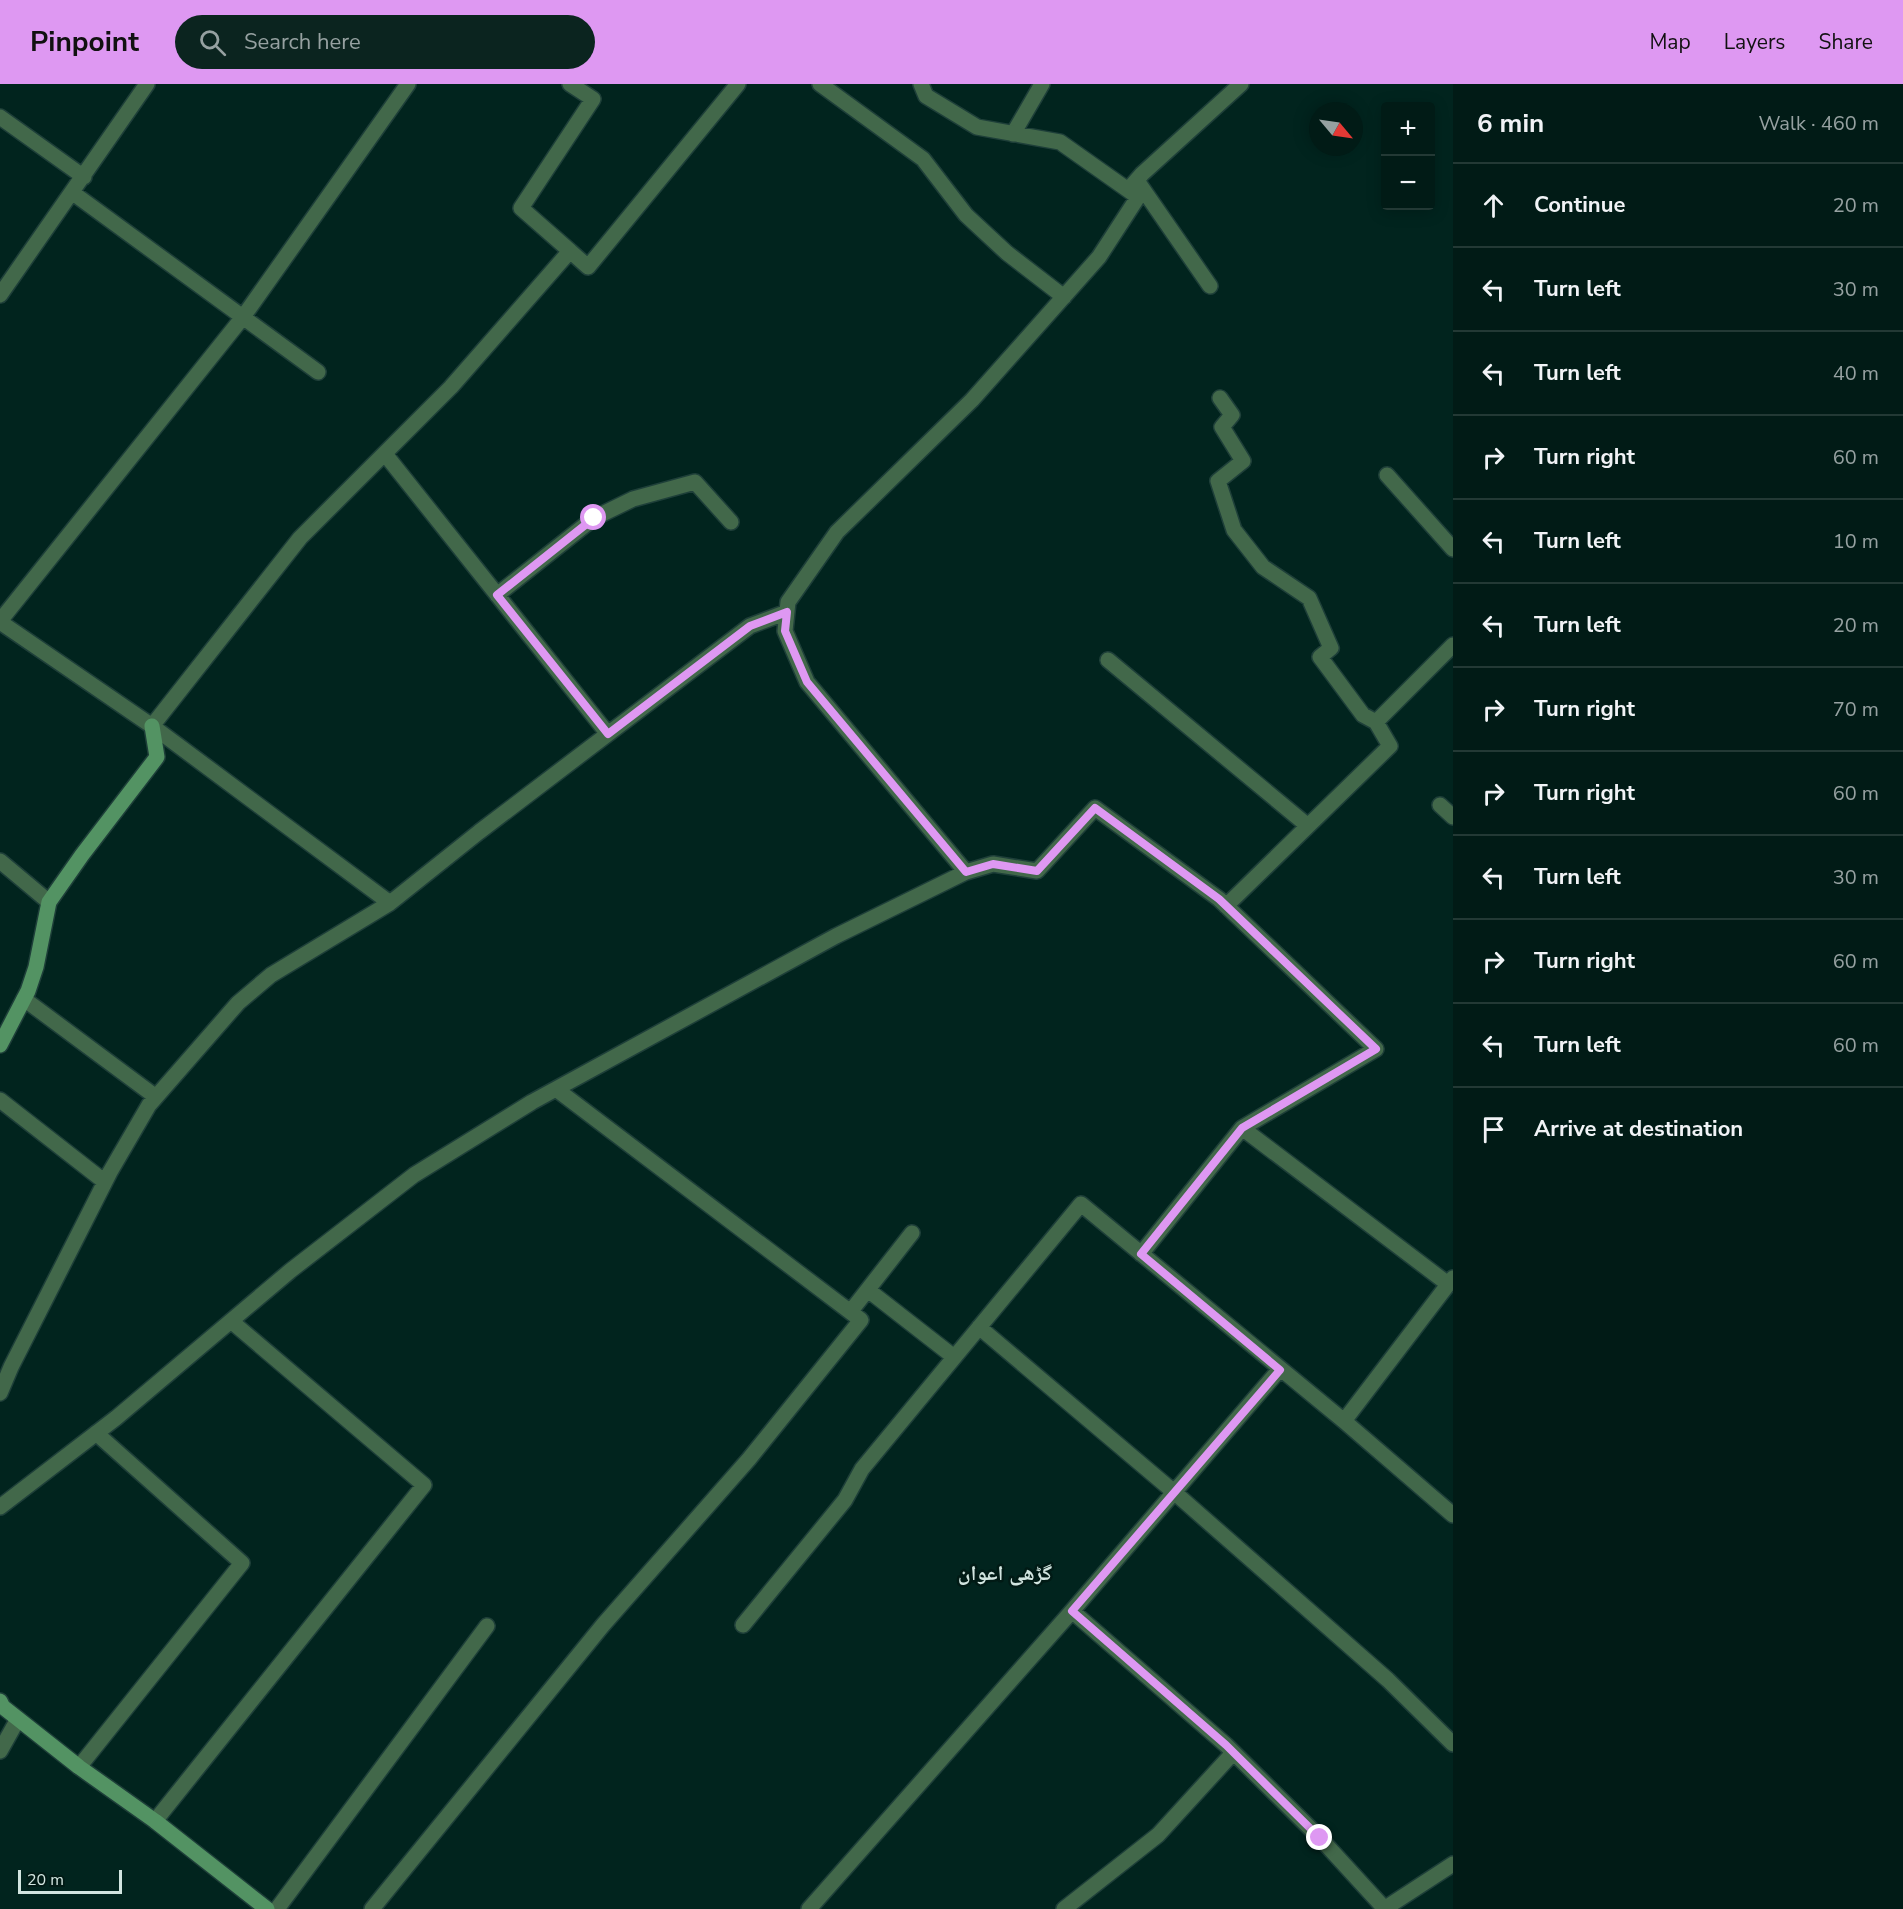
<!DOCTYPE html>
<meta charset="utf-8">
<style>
body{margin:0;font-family:"Nunito Sans","Noto Naskh Arabic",sans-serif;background:#0b241f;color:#f1f3f6}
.controls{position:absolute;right:18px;top:18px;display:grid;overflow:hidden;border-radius:6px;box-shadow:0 3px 15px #0003}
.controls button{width:54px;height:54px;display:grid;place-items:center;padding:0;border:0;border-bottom:2px solid #233935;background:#011b16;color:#f1f3f6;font:30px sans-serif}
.compass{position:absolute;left:1309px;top:18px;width:54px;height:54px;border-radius:50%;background:#011b16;box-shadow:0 3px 15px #0003;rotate:119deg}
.scale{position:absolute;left:18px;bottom:15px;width:104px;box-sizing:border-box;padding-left:6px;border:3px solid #d2e5e0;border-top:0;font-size:16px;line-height:21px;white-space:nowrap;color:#d2e5e0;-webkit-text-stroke:4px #011a15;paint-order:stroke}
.stop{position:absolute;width:18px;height:18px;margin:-14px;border:4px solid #de98f2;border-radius:50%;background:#fff}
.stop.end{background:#de98f2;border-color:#fff;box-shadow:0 2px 6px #0008}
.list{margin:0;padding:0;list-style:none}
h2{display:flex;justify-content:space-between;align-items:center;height:78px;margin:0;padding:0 24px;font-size:26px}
h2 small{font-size:20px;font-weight:400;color:#96a1a1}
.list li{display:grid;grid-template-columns:39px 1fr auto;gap:18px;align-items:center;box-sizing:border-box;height:84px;padding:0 24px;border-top:2px solid #233935}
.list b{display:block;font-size:22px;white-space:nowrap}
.list em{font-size:20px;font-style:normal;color:#96a1a1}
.icon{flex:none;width:33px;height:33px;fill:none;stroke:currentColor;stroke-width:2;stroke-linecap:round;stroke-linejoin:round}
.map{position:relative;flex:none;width:1453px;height:1825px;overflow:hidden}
header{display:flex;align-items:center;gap:36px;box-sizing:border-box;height:84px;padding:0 30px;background:#de98f2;color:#111}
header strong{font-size:28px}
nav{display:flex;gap:33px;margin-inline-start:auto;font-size:21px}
.search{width:420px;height:54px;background:#0b241f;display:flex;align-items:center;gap:15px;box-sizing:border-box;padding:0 21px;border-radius:33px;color:#96a1a1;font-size:22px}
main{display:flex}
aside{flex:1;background:#011b16}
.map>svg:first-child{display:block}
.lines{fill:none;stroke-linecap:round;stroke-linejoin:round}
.street-casing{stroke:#1e3f39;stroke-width:18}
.secondary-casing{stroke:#1e3f39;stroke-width:18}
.street{stroke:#42684a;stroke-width:15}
.secondary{stroke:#539363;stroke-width:15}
.route{stroke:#de98f2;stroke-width:8}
.labels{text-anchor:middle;stroke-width:5;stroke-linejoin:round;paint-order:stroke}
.district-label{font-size:21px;font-weight:bold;fill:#d2e5e0;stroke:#011a15}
</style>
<header>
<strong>Pinpoint</strong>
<div class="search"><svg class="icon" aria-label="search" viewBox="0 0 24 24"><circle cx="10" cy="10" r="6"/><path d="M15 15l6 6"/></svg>Search here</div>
<nav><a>Map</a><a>Layers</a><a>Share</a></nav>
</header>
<main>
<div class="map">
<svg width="1453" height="1825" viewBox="0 0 1453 1825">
<rect width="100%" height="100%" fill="#01241e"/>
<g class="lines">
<g class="street-casing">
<path id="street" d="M820 0 923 75 966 131 1007 169 1064 213
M921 0 926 12 977 43 1060 58 1138 113 1099 173 972 316 837 448 788 518 785 547 807 598 966 788
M0 33 84 93
M1013 50 1042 0
M1138 98 1210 202
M1128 106 1142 90 1241 0
M73 109 318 288
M570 167 588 183 738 0
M0 211 147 0
M1220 314 1232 331 1222 343 1243 377 1218 397 1234 446 1263 483 1309 514 1331 564 1320 573 1363 631 1376 638 1390 662 1226 822
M385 370 608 650
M1387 391 1453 465
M497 511 594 434 633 415 695 398 731 438
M0 537 243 233 408 0
M0 538 152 642 390 819
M1108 576 1308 742
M1376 638 1453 561
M152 642 300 454 451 303 570 167 521 124 593 15 570 0
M1440 721 1453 733
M0 777 49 818
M24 915 156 1013
M0 1016 105 1098
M1242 1044 1448 1200
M868 1206 954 1273
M851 1227 912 1149
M979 1243 1174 1408 1388 1596 1453 1660
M0 1309 11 1283 110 1088 149 1021 238 919 271 891 390 819 479 748 750 542 787 528
M1344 1337 1453 1194
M0 1423 116 1334 290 1187 414 1091 532 1018 836 852 966 788 993 780 1037 787 1095 724 1219 815 1376 965 1242 1044 1141 1170
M1072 1527 1226 1661 1320 1754 1385 1825
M743 1541 845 1416 862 1385 1081 1120 1344 1337 1453 1431
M0 1667 18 1635
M79 1683 242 1479 96 1349
M155 1737 424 1401 231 1237
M277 1825 487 1542
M372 1825 603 1541 749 1375 861 1236 556 1005
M809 1825 1072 1527 1280 1285
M1064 1825 1158 1751 1233 1669
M1384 1825 1453 1780"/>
</g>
<g class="secondary-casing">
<path id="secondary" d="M0 961 28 907 36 883 49 818 82 771 157 673 152 642
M0 1617 3 1623 79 1683 155 1737 267 1825"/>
</g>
<use href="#street" class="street"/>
<use href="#secondary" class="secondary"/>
</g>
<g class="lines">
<path class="route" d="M594 434 497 511 608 650 750 542 787 528 785 547 807 598 966 788 993 780 1037 787 1095 724 1219 815 1376 965 1242 1044 1141 1170 1280 1286 1072 1527 1226 1661 1320 1754"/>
</g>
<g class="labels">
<g class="district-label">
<text x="1005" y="1496">گڑھی اعوان</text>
</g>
</g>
</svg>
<div class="controls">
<button>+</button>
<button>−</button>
</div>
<svg class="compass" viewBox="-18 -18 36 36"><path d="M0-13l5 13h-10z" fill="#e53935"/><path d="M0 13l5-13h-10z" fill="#96a1a1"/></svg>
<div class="scale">20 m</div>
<div class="stop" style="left:594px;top:434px"></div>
<div class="stop end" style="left:1320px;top:1754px"></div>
</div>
<aside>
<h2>6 min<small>Walk · 460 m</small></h2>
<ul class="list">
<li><svg class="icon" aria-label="ahead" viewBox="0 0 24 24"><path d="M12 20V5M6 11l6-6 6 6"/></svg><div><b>Continue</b></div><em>20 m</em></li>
<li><svg class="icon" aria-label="left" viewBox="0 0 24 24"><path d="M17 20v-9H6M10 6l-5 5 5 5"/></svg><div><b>Turn left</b></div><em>30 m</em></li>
<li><svg class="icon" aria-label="left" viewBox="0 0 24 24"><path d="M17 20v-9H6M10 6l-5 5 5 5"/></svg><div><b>Turn left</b></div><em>40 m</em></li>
<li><svg class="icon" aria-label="right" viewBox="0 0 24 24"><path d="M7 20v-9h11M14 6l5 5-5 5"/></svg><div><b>Turn right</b></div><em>60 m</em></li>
<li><svg class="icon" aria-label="left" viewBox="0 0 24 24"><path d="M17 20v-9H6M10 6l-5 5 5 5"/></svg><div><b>Turn left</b></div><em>10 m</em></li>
<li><svg class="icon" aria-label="left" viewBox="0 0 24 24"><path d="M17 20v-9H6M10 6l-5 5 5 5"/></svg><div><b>Turn left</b></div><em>20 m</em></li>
<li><svg class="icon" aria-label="right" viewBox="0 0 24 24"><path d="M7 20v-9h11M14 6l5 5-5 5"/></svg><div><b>Turn right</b></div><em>70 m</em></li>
<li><svg class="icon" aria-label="right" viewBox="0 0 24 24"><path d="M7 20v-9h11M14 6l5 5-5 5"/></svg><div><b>Turn right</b></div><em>60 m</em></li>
<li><svg class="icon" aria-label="left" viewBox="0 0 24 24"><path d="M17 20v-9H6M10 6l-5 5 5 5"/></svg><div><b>Turn left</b></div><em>30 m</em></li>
<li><svg class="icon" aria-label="right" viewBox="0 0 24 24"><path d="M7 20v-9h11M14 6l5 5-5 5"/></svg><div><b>Turn right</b></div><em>60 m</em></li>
<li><svg class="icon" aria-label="left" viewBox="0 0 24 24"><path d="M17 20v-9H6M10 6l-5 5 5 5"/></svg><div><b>Turn left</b></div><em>60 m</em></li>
<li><svg class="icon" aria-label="arrive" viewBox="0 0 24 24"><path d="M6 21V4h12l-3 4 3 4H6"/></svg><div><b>Arrive at destination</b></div></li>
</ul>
</aside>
</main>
